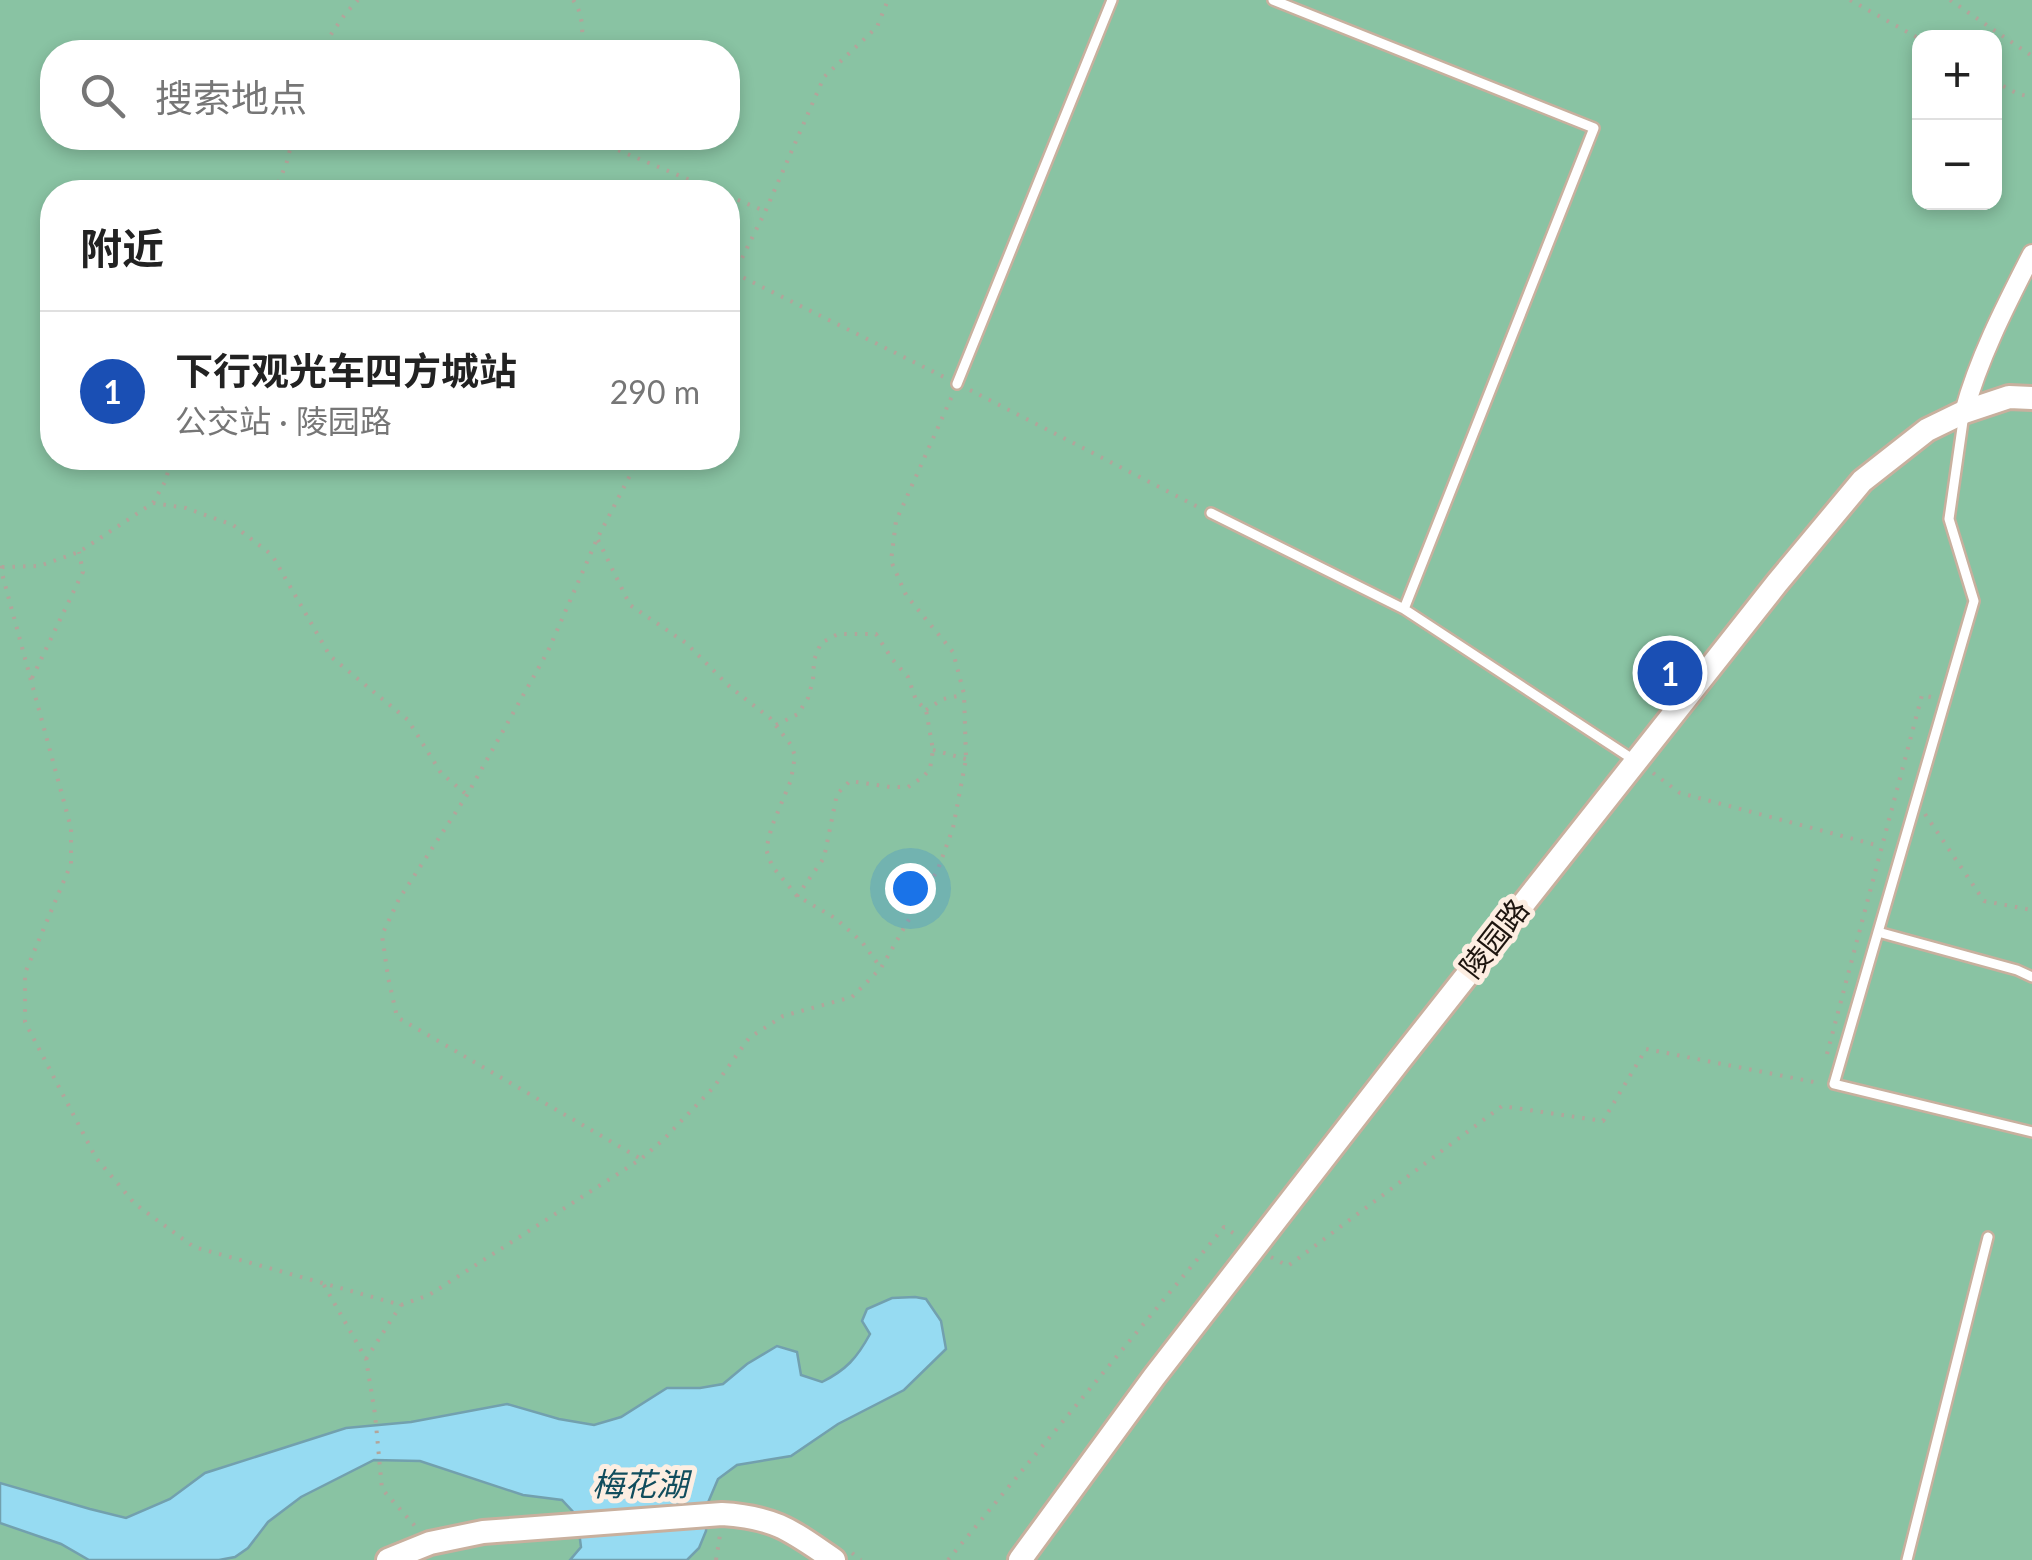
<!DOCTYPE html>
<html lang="zh">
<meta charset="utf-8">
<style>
body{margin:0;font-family:Lato,"Noto Sans SC",sans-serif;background:#f2f2f2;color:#222}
.controls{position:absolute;right:30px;top:30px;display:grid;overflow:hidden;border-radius:20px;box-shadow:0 5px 15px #0003}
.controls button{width:90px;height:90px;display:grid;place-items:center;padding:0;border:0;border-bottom:2px solid #e0e0e0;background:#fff;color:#222;font:50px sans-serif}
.you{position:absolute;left:910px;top:888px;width:35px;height:35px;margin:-25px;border:8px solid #fff;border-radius:50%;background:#1a73e8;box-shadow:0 0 0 15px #1a73e833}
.badge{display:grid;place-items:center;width:65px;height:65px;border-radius:50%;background:#1a73e8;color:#fff;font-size:32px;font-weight:700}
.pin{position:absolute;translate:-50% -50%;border:5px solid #fff;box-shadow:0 2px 10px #0006}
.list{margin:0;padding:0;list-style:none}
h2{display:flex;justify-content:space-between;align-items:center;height:130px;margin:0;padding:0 40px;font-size:42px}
h2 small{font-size:32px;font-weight:400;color:#767676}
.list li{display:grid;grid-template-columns:65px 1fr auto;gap:30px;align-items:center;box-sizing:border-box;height:160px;padding:0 40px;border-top:2px solid #e0e0e0}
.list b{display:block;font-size:38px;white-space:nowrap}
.list p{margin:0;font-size:32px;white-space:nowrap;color:#767676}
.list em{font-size:32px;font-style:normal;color:#767676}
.icon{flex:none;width:55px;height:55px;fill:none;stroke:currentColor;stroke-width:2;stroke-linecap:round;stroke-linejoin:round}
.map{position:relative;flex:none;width:2032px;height:1560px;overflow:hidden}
.search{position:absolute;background:#fff;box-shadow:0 5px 15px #0003;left:40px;top:40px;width:700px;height:110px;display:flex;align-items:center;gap:25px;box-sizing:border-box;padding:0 35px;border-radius:40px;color:#767676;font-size:38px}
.panel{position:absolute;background:#fff;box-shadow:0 5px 15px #0003;left:40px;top:180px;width:700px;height:290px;border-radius:40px}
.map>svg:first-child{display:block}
.forest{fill:#89c3a3;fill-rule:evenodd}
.water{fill:#96dbf2;stroke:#72a0ae;stroke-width:2.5}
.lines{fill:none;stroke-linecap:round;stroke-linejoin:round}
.lane-casing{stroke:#c8b09e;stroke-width:14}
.street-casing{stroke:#c8b09e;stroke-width:22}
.secondary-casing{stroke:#c8b09e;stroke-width:28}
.path{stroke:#b2a59b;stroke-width:4;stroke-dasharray:2.5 8;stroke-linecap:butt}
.lane{stroke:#fff;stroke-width:9}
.street{stroke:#fff;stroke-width:18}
.secondary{stroke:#fff;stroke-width:22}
.labels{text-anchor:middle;stroke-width:10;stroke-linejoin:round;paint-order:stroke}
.street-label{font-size:30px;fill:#1e150f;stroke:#fdeee2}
.water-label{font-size:32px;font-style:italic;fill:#114d5d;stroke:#fdeee2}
</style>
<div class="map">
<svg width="2032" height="1560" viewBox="0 0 2032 1560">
<rect width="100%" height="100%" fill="#fdeee2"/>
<path class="forest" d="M0 0H2032V1560H0ZM1920 38H1994V202H1920ZM52 52H728V138H52ZM52 192H728V458H52Z"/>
<path class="water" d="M915 1297 926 1299 941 1321 946 1349 904 1390 838 1424 791 1456 737 1465 718 1479 707 1505 706 1531 699 1548 687 1560H570L581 1547 577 1516 562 1500 523 1495 420 1461 374 1460 301 1497 268 1522 248 1548 235 1557 219 1560H89L61 1544 0 1523V1483L90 1509 126 1518 170 1499 205 1473 346 1428 411 1422 507 1404 559 1419 594 1425 621 1417 667 1388H700L723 1384 747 1364 777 1346 797 1352 801 1375 822 1382C846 1370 857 1358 870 1334L862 1321 867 1309 892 1298Z"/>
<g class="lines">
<g class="lane-casing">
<path id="lane" d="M1273 0 1594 128 1404 609
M957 384 1112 0
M1964 414 1949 519 1974 601 1834 1084 2032 1132
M1211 513 1404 609 1634 760
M1878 932 2017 970 2032 977
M1907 1560 1988 1237"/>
</g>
<g class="street-casing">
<path id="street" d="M1964 412C1979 357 2006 305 2032 254"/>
</g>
<g class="secondary-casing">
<path id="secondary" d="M388 1560 430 1543 483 1532 722 1514C775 1517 792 1531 834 1560
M1020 1560 1154 1377 1400 1060 1777 583 1862 481 1927 430 1964 412 2009 397 2032 398"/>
</g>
<path class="path" d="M573 0C584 14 583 35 581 52
M1850 0 1920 39
M1950 0 2032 56
M319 52 345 14 358 0
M1994 81 2018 94 2032 97
M602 138 608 146 719 192
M274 192 286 165 293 138
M728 196 765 211
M734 273 944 377
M728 286 765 212 824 77 877 27 888 0
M970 390 1202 509
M639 458 597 539 548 651 467 795 399 899 382 935 388 977 397 1017 641 1159
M153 503 186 508 233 525 272 555 330 656 408 720 441 773 466 794
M598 540 630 605 686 643 730 687 770 718 791 745 795 756 791 780 772 826 766 849 772 866 797 896 835 918 862 942 881 968
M0 566 71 828V864L25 973V1022L96 1158 135 1204 194 1247 401 1305 429 1295 641 1159 663 1140 713 1088 749 1038 783 1016 852 997 881 968 938 869 953 828 966 759 964 694 953 652 906 595 891 561 896 521 952 396
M2 567 39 566 79 552 153 503 166 480 171 458
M32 678 83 572 79 552
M926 710 943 699 963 695
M776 725 798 714 808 698 813 680 814 660 821 643 838 634H876L892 659 908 677 916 700 926 710 933 750 930 769 923 777 908 787H890L850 781 837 794 824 858 797 896
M933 750 966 759
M1653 773 1680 793 1880 846
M1925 814 1984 901 2032 910
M1827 1054 1922 695 1931 697
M1271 1257 1288 1266 1502 1106 1603 1121 1646 1049 1819 1083
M324 1285 366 1359 375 1414 382 1489 415 1526
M366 1359 401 1305
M852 1553 861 1560
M716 1560 720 1535
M948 1560 1224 1227 1238 1236"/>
<use href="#lane" class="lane"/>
<use href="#street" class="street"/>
<use href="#secondary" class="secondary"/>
</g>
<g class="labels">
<g class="street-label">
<text transform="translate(1495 939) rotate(-52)" y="10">陵园路</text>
</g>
<g class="water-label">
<text x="640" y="1496">梅花湖</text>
</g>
</g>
</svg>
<div class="controls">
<button>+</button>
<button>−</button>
</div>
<div class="you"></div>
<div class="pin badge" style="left:1670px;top:673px;background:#1a4fb4">1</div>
<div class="search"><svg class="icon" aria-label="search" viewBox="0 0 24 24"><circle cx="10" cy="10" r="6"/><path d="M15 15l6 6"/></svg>搜索地点</div>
<section class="panel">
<h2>附近<small></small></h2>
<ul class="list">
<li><span class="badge" style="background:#1a4fb4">1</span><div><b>下行观光车四方城站</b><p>公交站 · 陵园路</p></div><em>290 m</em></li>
</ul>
</section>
</div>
